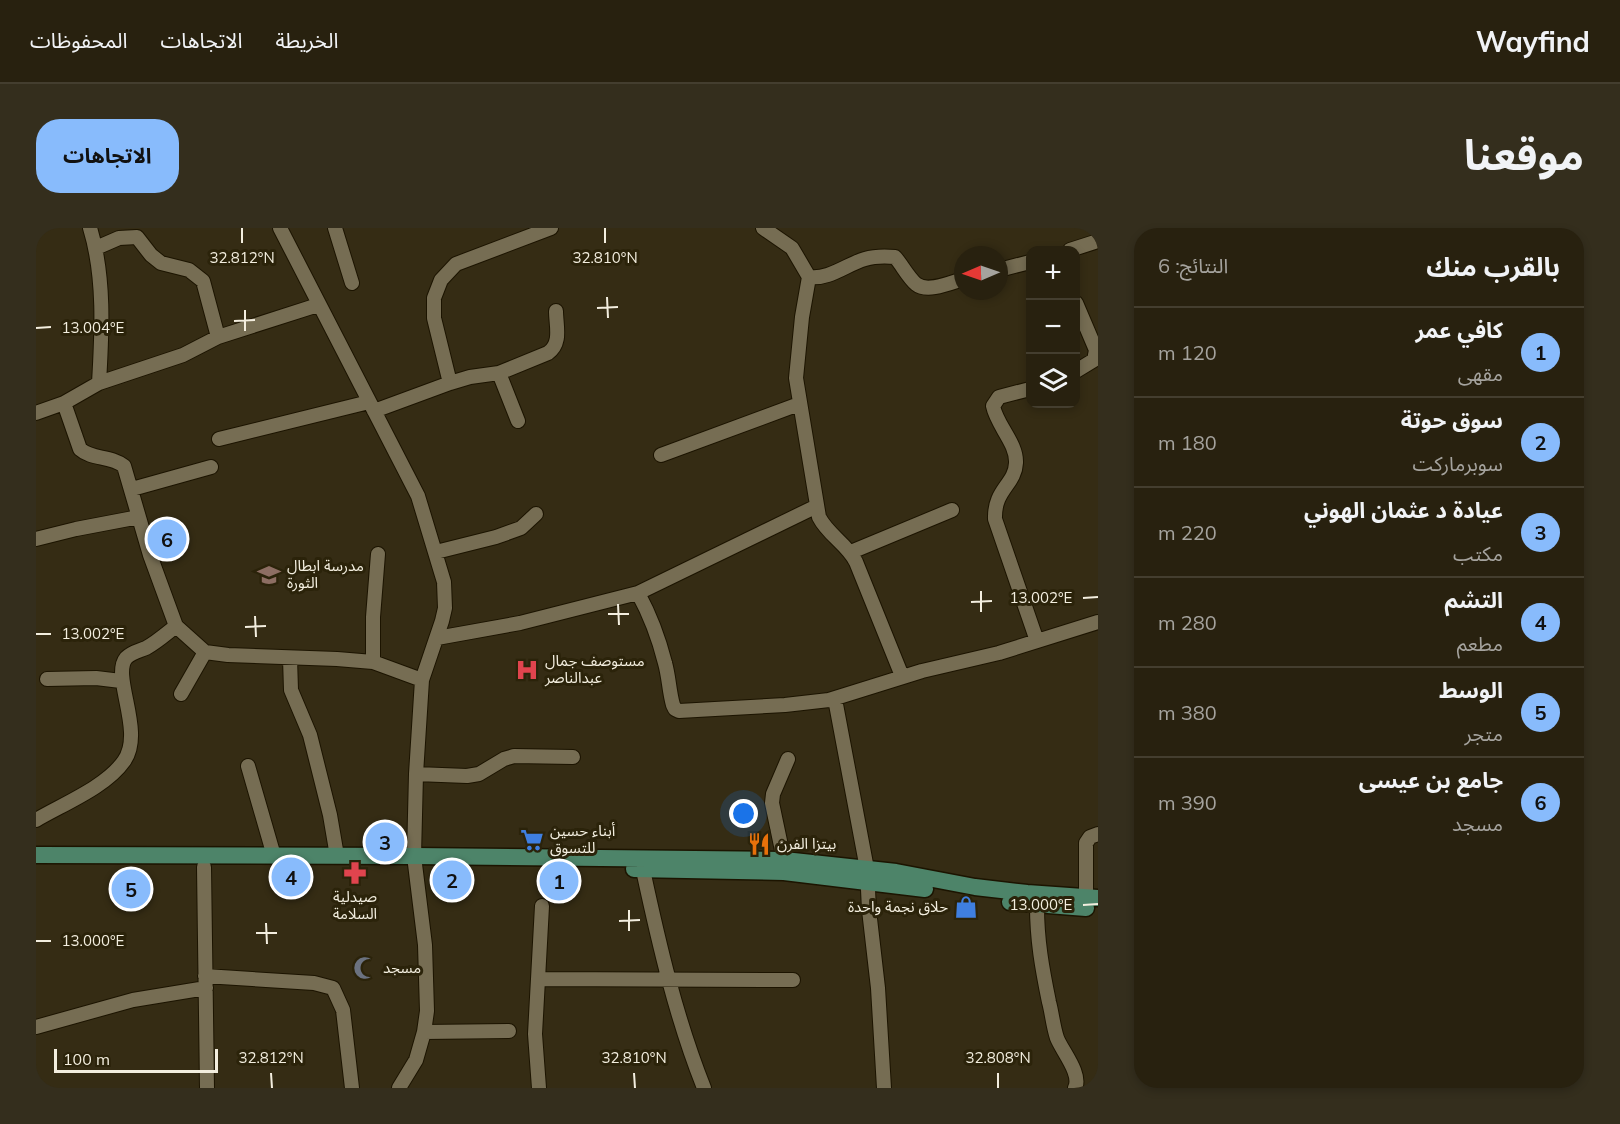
<!DOCTYPE html>
<html lang="ar">
<meta charset="utf-8">
<style>
body{margin:0;font-family:Mulish,"Noto Sans Arabic",sans-serif;background:#342e1d;color:#f1f3f6;direction:rtl}
.controls{position:absolute;right:18px;top:18px;display:grid;overflow:hidden;border-radius:12px;box-shadow:0 3px 9px #0003}
.controls button{width:54px;height:54px;display:grid;place-items:center;padding:0;border:0;border-bottom:2px solid #443e2f;background:#28210f;color:#f1f3f6;font:30px sans-serif}
.compass{position:absolute;left:918px;top:18px;width:54px;height:54px;border-radius:50%;background:#28210f;box-shadow:0 3px 9px #0003;rotate:268deg}
.scale{position:absolute;left:18px;bottom:15px;width:164px;box-sizing:border-box;padding-left:6px;border:3px solid #f3eedf;border-top:0;font-size:16px;line-height:21px;white-space:nowrap;color:#f3eedf;-webkit-text-stroke:4px #2b230a;paint-order:stroke}
.you{position:absolute;left:708px;top:586px;width:21px;height:21px;margin:-15px;border:4px solid #fff;border-radius:50%;background:#1a73e8;box-shadow:0 0 0 9px #1a73e833}
.badge{display:grid;place-items:center;width:39px;height:39px;border-radius:50%;background:#88bbfc;color:#111;font-size:20px;font-weight:700}
.pin{position:absolute;translate:-50% -50%;border:3px solid #fff;box-shadow:0 2px 6px #0006}
.list{margin:0;padding:0;list-style:none}
h2{display:flex;justify-content:space-between;align-items:center;height:78px;margin:0;padding:0 24px;font-size:26px}
h2 small{font-size:20px;font-weight:400;color:#a5a39e}
.list li{display:grid;grid-template-columns:39px 1fr auto;gap:18px;align-items:center;box-sizing:border-box;height:90px;padding:0 24px;border-top:2px solid #443e2f}
.list b{display:block;font-size:22px;white-space:nowrap}
.list p{margin:0;font-size:20px;white-space:nowrap;color:#a5a39e}
.list em{font-size:20px;font-style:normal;color:#a5a39e}
.icon{flex:none;width:33px;height:33px;fill:none;stroke:currentColor;stroke-width:2;stroke-linecap:round;stroke-linejoin:round}
.map{position:relative;flex:none;width:1062px;height:860px;overflow:hidden;direction:ltr;border-radius:24px}
header{display:flex;align-items:center;gap:36px;box-sizing:border-box;height:84px;padding:0 30px;background:#28210f;border-bottom:2px solid #443e2f}
header strong{font-size:28px}
nav{display:flex;gap:33px;margin-inline-start:auto;font-size:21px}
.intro{display:flex;align-items:center;justify-content:space-between;box-sizing:border-box;height:144px;padding:0 36px}
h1{margin:0;font-size:42px}
.button{padding:15px 27px;border-radius:24px;background:#88bbfc;color:#111;font-size:21px;font-weight:700}
main{display:flex;gap:36px;padding:0 36px}
aside{flex:1;background:#28210f;border-radius:24px;box-shadow:0 3px 9px #0003}
.map>svg:first-child{display:block}
.lines{fill:none;stroke-linecap:round;stroke-linejoin:round}
.minor-casing{stroke:#1c1400;stroke-width:16}
.major-casing{stroke:#1c1400;stroke-width:19}
.minor{stroke:#766d53;stroke-width:14}
.major{stroke:#4d8469;stroke-width:16}
.ticks{fill:none;stroke:#f3eedf;stroke-width:2}
.labels{text-anchor:middle;stroke-width:6;stroke-linejoin:round;paint-order:stroke}
.poi-label{font-size:15px;fill:#f3eedf;stroke:#2b230a;text-anchor:start}
.ticks-label{font-size:15px;text-anchor:middle;fill:#f3eedf;stroke:#2b230a;stroke-width:6;stroke-linejoin:round;paint-order:stroke}
</style>
<header>
<strong>Wayfind</strong>
<nav><a>الخريطة</a><a>الاتجاهات</a><a>المحفوظات</a></nav>
</header>
<div class="intro"><h1>موقعنا</h1><a class="button">الاتجاهات</a></div>
<main>
<aside>
<h2>بالقرب منك<small>النتائج: 6</small></h2>
<ul class="list">
<li><span class="badge">1</span><div><b>كافي عمر</b><p>مقهى</p></div><em>120 m</em></li>
<li><span class="badge">2</span><div><b>سوق حوتة</b><p>سوبرماركت</p></div><em>180 m</em></li>
<li><span class="badge">3</span><div><b>عيادة د عثمان الهوني</b><p>مكتب</p></div><em>220 m</em></li>
<li><span class="badge">4</span><div><b>التشم</b><p>مطعم</p></div><em>280 m</em></li>
<li><span class="badge">5</span><div><b>الوسط</b><p>متجر</p></div><em>380 m</em></li>
<li><span class="badge">6</span><div><b>جامع بن عيسى</b><p>مسجد</p></div><em>390 m</em></li>
</ul>
</aside>
<div class="map">
<svg width="1062" height="860" viewBox="0 0 1062 860">
<rect width="100%" height="100%" fill="#352c14"/>
<g class="lines">
<g class="minor-casing">
<path id="minor" d="M54 0C69 49 66 104 63 155
M244 0 382 268 408 354 409 380 406 393 386 452 380 546 378 628 389 717 391 783 388 804 380 832 363 860
M299 0 316 55
M727 0 756 20 773 49C793 52 811 36 829 31 839 28 848 28 859 29 866 37 872 49 880 56 891 65 914 55 927 51
M60 20 83 10 101 9 115 27 125 35 153 42 167 53 182 109
M1034 22 1062 13
M963 42 994 34
M773 49 766 89 760 150 783 289C792 307 811 316 820 334L866 448
M1040 75 1060 122 1058 132 1040 143
M463 145 482 193
M414 155 398 90V70L405 52 420 36 515 0
M994 161 963 169 957 178C961 198 981 215 980 235 979 257 958 261 959 291L1001 413
M28 175 44 221C56 232 74 227 88 238L114 327 140 398 169 424 192 427 301 431 337 434 386 452
M338 183 414 155 434 149 463 145 512 125C526 115 520 98 520 83
M0 185 28 175 63 155 147 127 182 109 282 77
M183 211 333 174
M625 227 763 176
M96 261 175 239
M0 311 40 301 103 289
M400 324 460 309 485 300 500 286
M815 324 916 282
M602 365C614 387 623 411 629 435 633 449 633 463 637 477L639 481 643 483 749 477 793 472 886 443 963 425 1062 394
M401 410 484 395 602 365 781 278
M254 430 255 462 274 507 294 587 301 628
M337 434V389L342 326
M11 451 60 450 85 453
M145 466 169 424
M799 471 831 641 833 682 842 760 848 860
M212 538 238 628
M380 546 431 548 443 546 468 531 478 528 537 529
M0 592C27 576 70 559 88 533 109 504 75 448 90 430 96 424 103 423 110 420 121 414 131 405 140 398
M748 632 736 575 737 566 752 531
M168 639 171 860
M607 642C623 716 640 790 668 860
M1050 669V615L1054 609 1062 606
M1001 678C1001 712 1006 740 1013 774 1016 785 1017 798 1021 810 1026 823 1046 846 1039 860
M169 748 278 755 297 760 307 782 316 860
M503 751 757 752
M0 799 97 772 170 760
M388 804 473 803
M503 860 499 806 506 678"/>
</g>
<g class="major-casing">
<path id="major" d="M0 627 378 628 748 632 860 644 939 659 991 665 1062 670
M598 641 748 644 889 661
M974 674 1050 680"/>
</g>
<use href="#minor" class="minor"/>
<use href="#major" class="major"/>
</g>
<path class="ticks" d="M206 0V15M569 0V15M571 69 572 90M561 80 582 79M209 82V103M198 93 219 92M0 100 15 99M945 363V384M1047 370 1062 369M935 374 956 373M582 376 583 397M572 386H593M219 388 220 409M209 399 230 398M0 406H15M1047 677 1062 676M593 682V703M583 693 604 692M230 695 231 716M220 705H241M0 713H15M235 845 236 860M598 845 599 860M962 845V860"/>
<defs>
<g id="school-bare" transform="scale(1.8)"><path d="M0-5L7-2L0 1L-7-2ZM-4 1L0 2.5L4 1V4Q0 6-4 4Z" fill="#8d6e63" stroke="#2b230a" stroke-width="2.5" paint-order="stroke"/></g>
<g id="hospital-bare" transform="scale(1.8)"><path d="M-5-5h3v3.5h4V-5h3V5h-3V1.5h-4V5h-3Z" fill="#e0444e" stroke="#2b230a" stroke-width="2.5" paint-order="stroke"/></g>
<g id="supermarket-bare" transform="scale(1.8)"><path d="M-6-5.5h2.5l.6 2H6L4.5 2H-2.5L-4.4-4H-6ZM-1.5 3.2a1.3 1.3 0 1 0 .1 0ZM3 3.2a1.3 1.3 0 1 0 .1 0Z" fill="#3f7fe0" stroke="#2b230a" stroke-width="2.5" paint-order="stroke"/></g>
<g id="restaurant-bare" transform="scale(1.8)"><path d="M-5-6h1v4h1v-4h1v4h1v-4h1v5L-1.5 .5V6h-2V.5L-5-1ZM5-6V6H3V1.5H1.5Q1.5-4 5-6Z" fill="#e8710a" stroke="#2b230a" stroke-width="2.5" paint-order="stroke"/></g>
<g id="pharmacy-bare" transform="scale(1.8)"><path d="M-2-6h4v4h4v4h-4v4h-4v-4h-4v-4h4Z" fill="#e0444e" stroke="#2b230a" stroke-width="2.5" paint-order="stroke"/></g>
<g id="shop-bare" transform="scale(1.8)"><path d="M-5-2.5h2.3a2.7 3.5 0 0 1 5.4 0H5L5.5 6h-11ZM-1.5-2.5h3a1.5 2.3 0 0 0-3 0Z" fill="#3f7fe0" stroke="#2b230a" stroke-width="2.5" paint-order="stroke"/></g>
<g id="mosque-bare" transform="scale(1.8)"><path d="M3.5-4.9A6 6 0 1 0 3.5 4.9A5 5 0 1 1 3.5-4.9Z" fill="#6b7280" stroke="#2b230a" stroke-width="2.5" paint-order="stroke"/></g>
</defs>
<g fill-rule="evenodd">
<use href="#school-bare" x="233" y="347"/>
<use href="#hospital-bare" x="491" y="442"/>
<use href="#supermarket-bare" x="496" y="612"/>
<use href="#restaurant-bare" x="723" y="616"/>
<use href="#pharmacy-bare" x="319" y="645"/>
<use href="#shop-bare" x="930" y="679"/>
<use href="#mosque-bare" x="329" y="740"/>
</g>
<g class="labels">
<g class="poi-label">
<text x="251" y="343">مدرسة ابطال<tspan x="251" dy="17">الثورة</tspan></text>
<text x="509" y="438">مستوصف جمال<tspan x="509" dy="17">عبدالناصر</tspan></text>
<text x="514" y="608">أبناء حسين<tspan x="514" dy="17">للتسوق</tspan></text>
<text x="741" y="621">بيتزا الفرن</text>
<text x="319" y="674" text-anchor="middle">صيدلية<tspan x="319" dy="17">السلامة</tspan></text>
<text x="912" y="684" text-anchor="end">حلاق نجمة واحدة</text>
<text x="347" y="745">مسجد</text>
</g>
</g>
<g class="ticks-label">
<text x="206" y="35">32.812°N</text>
<text x="569" y="35">32.810°N</text>
<text x="57" y="105">13.004°E</text>
<text x="1005" y="375">13.002°E</text>
<text x="57" y="411">13.002°E</text>
<text x="1005" y="682">13.000°E</text>
<text x="57" y="718">13.000°E</text>
<text x="235" y="835">32.812°N</text>
<text x="598" y="835">32.810°N</text>
<text x="962" y="835">32.808°N</text>
</g>
</svg>
<div class="controls">
<button>+</button>
<button>−</button>
<button><svg class="icon" aria-label="layers" viewBox="0 0 24 24"><path d="M12 4l9 5-9 5-9-5zM3 14l9 5 9-5"/></svg></button>
</div>
<svg class="compass" viewBox="-18 -18 36 36"><path d="M0-13l5 13h-10z" fill="#e53935"/><path d="M0 13l5-13h-10z" fill="#a5a39e"/></svg>
<div class="scale">100 m</div>
<div class="you"></div>
<div class="pin badge" style="left:523px;top:653px">1</div>
<div class="pin badge" style="left:416px;top:652px">2</div>
<div class="pin badge" style="left:349px;top:614px">3</div>
<div class="pin badge" style="left:255px;top:649px">4</div>
<div class="pin badge" style="left:95px;top:661px">5</div>
<div class="pin badge" style="left:131px;top:311px">6</div>
</div>
</main>
